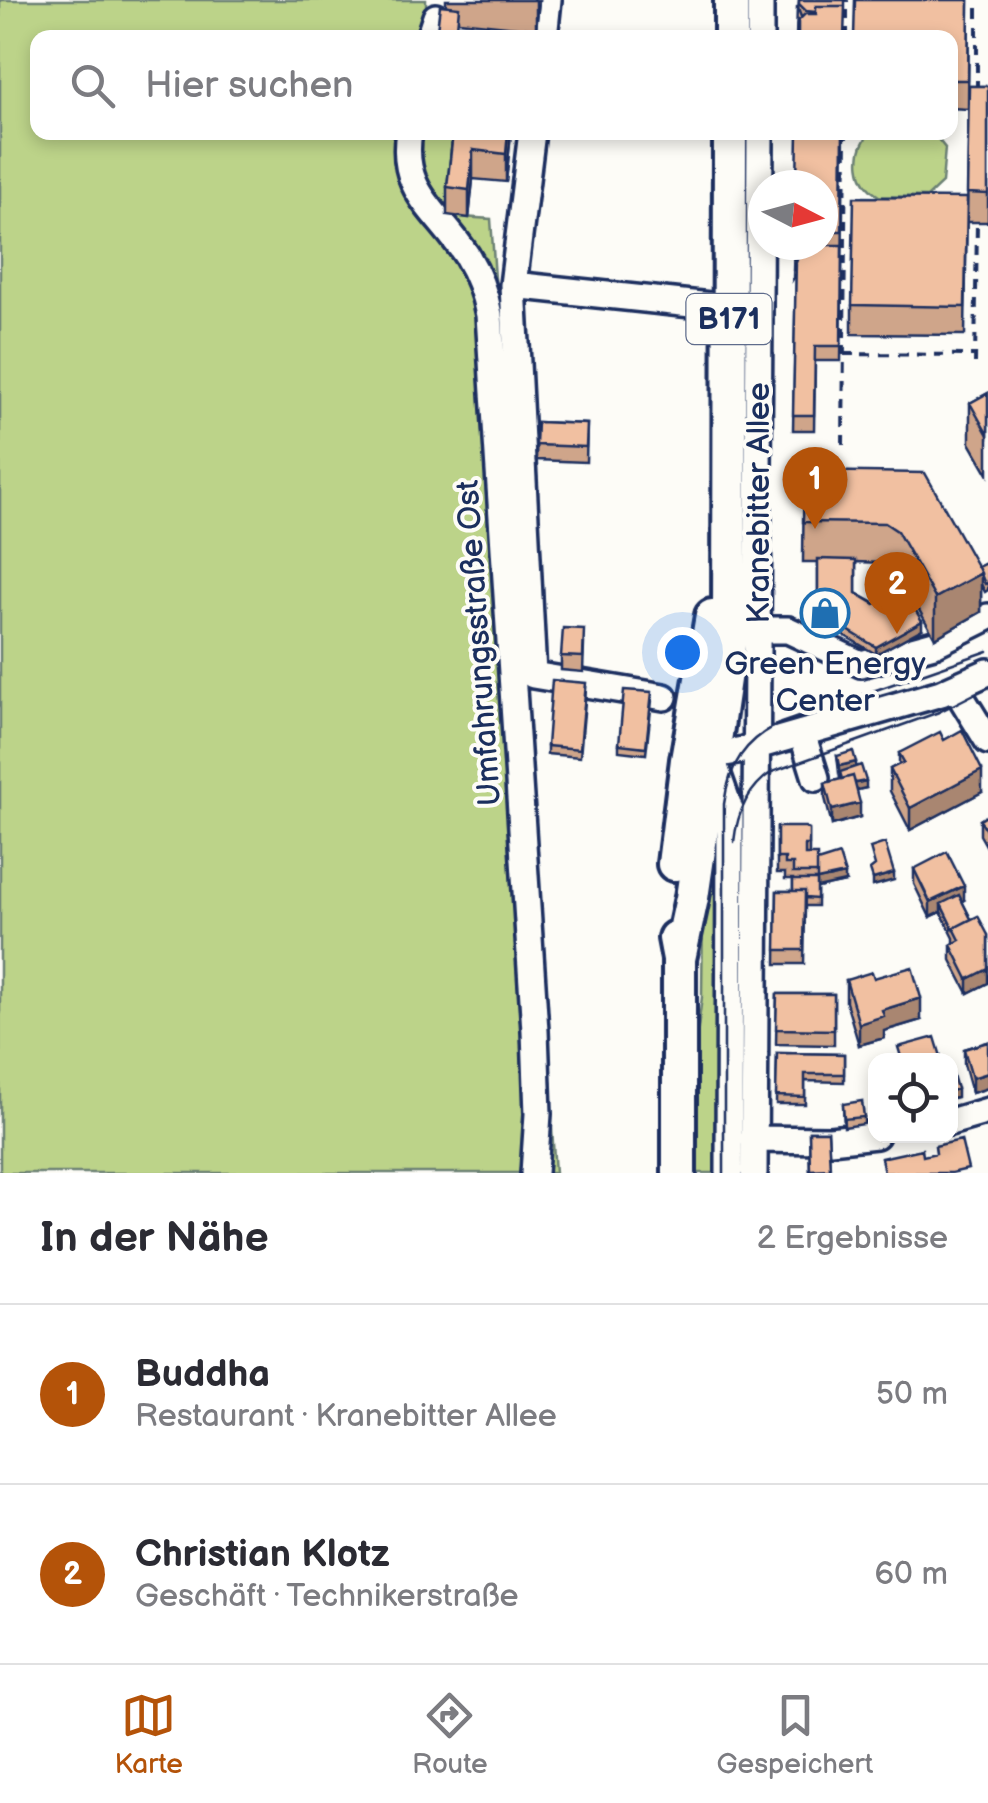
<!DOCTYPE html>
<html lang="de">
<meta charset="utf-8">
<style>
body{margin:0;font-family:"Balsamiq Sans",sans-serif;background:#f2f2f3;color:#2b2b33}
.controls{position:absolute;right:30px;bottom:30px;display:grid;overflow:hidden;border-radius:20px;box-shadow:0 5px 15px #0003}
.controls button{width:90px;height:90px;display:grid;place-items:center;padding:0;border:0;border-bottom:2px solid #e1e1e2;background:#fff;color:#2b2b33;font:50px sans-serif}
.compass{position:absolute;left:748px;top:170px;width:90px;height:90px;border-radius:50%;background:#fff;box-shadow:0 5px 15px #0003;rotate:96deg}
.you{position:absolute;left:682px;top:652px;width:35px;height:35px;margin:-25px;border:8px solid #fff;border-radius:50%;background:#1a73e8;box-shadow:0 0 0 15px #1a73e833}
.badge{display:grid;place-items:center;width:65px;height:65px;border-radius:50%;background:#b45309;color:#fff;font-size:32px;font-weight:700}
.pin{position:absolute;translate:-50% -82px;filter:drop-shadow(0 2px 5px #0008)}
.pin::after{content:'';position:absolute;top:52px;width:35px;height:30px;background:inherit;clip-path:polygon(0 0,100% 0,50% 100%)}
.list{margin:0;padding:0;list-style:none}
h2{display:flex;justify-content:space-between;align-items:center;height:130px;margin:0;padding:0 40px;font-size:42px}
h2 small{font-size:32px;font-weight:400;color:#7c7c81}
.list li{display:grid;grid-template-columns:65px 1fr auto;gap:30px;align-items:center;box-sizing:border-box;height:180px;padding:0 40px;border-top:2px solid #e1e1e2}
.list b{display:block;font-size:38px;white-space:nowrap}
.list p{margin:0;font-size:32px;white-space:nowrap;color:#7c7c81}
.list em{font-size:32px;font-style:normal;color:#7c7c81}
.icon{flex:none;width:55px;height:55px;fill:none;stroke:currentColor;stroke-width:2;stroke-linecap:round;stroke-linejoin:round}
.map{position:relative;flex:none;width:988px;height:1173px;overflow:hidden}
.search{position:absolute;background:#fff;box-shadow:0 5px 15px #0003;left:30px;right:30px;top:30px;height:110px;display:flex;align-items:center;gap:25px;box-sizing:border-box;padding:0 35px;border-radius:20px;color:#7c7c81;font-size:38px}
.sheet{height:490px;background:#fff}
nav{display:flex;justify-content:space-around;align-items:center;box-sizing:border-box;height:140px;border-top:2px solid #e1e1e2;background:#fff;font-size:28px;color:#7c7c81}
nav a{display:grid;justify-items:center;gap:5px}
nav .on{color:#b45309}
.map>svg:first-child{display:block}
.green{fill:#bcd389;stroke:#6c8174;stroke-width:2.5}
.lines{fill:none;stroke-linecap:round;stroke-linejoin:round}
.minor-casing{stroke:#1b2f5e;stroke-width:32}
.major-casing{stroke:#1b2f5e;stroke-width:40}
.path{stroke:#1b2f5e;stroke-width:4;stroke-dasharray:10 8;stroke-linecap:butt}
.minor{stroke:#fdfcf7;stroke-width:25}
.major{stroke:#fdfcf7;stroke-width:32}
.tram{stroke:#1b2f5e;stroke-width:2.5}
.wall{fill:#cfa58a;stroke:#1b2f5e;stroke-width:2.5}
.shaded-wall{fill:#a98671;stroke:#1b2f5e;stroke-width:2.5}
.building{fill:#f1c0a1;stroke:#1b2f5e;stroke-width:2.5}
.labels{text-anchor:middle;stroke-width:8;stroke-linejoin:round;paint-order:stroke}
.shield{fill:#fdfcf7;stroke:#5f6c8c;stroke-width:2.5}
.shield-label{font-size:30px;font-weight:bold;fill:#1b2f5e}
.street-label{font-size:32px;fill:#1b2f5e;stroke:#fdfcf7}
.poi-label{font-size:32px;fill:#1b2f5e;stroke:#fdfcf7}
</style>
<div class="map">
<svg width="988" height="1173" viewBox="0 0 988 1173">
<rect width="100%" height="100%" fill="#fdfcf7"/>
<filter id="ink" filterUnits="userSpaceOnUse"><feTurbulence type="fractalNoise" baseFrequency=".01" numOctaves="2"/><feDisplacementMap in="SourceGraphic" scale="20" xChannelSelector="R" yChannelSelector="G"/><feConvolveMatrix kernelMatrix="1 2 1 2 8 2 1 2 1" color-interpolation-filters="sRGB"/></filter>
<g filter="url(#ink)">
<path class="green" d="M0 0H426V15L439 37 38 38V132L484 133 447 216 491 219 555 1173H0Z
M870 133H933L945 148 942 183 927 197 879 196C856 183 853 152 870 133Z
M710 850 718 851 717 1173H692L694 1061 702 997 703 909Z"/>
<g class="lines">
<g class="minor-casing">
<path id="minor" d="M429 38 436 17
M544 38 548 0
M760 38V0
M409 132C399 192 438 211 467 256 478 274 485 293 489 315L535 1031 538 1114 534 1173
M532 132 513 285 729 308
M513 285 533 675 664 697
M757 630H788L861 664 934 644 988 617
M955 687 988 741
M802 733 816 778
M696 758 743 750 941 693 988 672
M713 761 730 810 729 1173
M950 1122 988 1111
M753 1139 830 1140 876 1135
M754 1173 760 132"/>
</g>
<g class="major-casing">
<path id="major" d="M731 38V0
M674 864 687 760 712 616
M675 938 679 959V1173
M679 959 692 898 729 645 730 132"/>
</g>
<path class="path" d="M847 38V0
M977 90V0
M844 354 974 355
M975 363 977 222
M843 445 846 132
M808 696 810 703"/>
<use href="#minor" class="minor"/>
<use href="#major" class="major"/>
<path class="tram" d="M734 842C737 814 748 788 772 772L939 712 988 687
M724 1173V804C729 765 745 740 781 723L988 651"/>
</g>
<path class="wall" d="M446 0H539L536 29 459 21 446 6Z
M799 0H845L796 38Z
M969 0 968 109 950 108V38Z
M969 86H988V222H967Z
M453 132H511L506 182 473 179 469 218 447 215V187Z
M844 132 841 361H815L814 430H793L796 274 793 279 794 245H823V185Z
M967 198 965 335 852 334V305Z
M988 393V474L970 443V403Z
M537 422 587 424 586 462 536 460Z
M804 471 978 567 988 562V590L985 592 981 584V612L935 638 897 571 885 563 856 562V593L922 629 876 654 818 620V562H803Z
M584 644 583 672 561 670V656Z
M586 690 580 757 547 754V746Z
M652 700 646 754 619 751V744Z
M944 740 982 792 910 830 890 791V769L899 764V753Z
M837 756 856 767 866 788 857 790 860 817 832 825 825 798V783L840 779Z
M988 815V849L980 835V820Z
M777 827 809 830V855L817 870 845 882 817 888V906H805L804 964H776L777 891H793V879H785V873H777Z
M914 869 964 900 962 901 971 919 988 935V983L968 993 951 960V945L954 943V938L941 912 930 917 914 884Z
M874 978 921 1020 884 1031V1038L859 1045 846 1002V980Z
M777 994H834V1045L776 1044Z
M988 1042V1088L972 1093 964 1064V1049Z
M777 1053 844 1054V1082L805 1081V1104H776Z
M843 1104 864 1117V1124L844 1127Z
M809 1131H828L830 1173H810Z"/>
<path class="shaded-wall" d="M536 0H539L536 29Z
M508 132H511L506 182V154Z
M473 150V179L469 218V190Z
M981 573V612L935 638V598Z
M922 621V629L876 654V647Z
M856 762V769L839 773V766Z
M982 770V792L910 830V808Z
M866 781V788L844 793V786Z
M860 803V817L832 825V810Z
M894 873V880L873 886V879Z
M845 874V882L817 888V880Z
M964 886V900L944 910 941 904V912L930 917V902Z
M988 969V983L968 993V979Z
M921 998V1020L884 1031V1038L859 1045V1024L882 1010Z
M988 1073V1088L972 1093V1078Z
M957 1089V1097L950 1099V1091Z"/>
<path class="building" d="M799 0H845V19V6H816V12L806 11 799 4Z
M855 0H969L968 80H950V38H854Z
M440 5 459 7 456 38H436Z
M797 6 801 17H802L798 21V38H796Z
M816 6H845L844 38H798V21L805 14H816Z
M969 86H988V194L967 193Z
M453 132H508L506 154 473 150 469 190 447 187Z
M798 132H843L842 231H823V185H797Z
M854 197 967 198 965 307 852 305Z
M794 245H813V251L799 254 793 271Z
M813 245H842L841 346H815L814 415H793L796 259 799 254 813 251Z
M988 393V435L970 403Z
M537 422 587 424 586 447 536 445Z
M804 471 925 473 981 573 935 598 897 531 885 523 803 522Z
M818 559 856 560V593L875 604 903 589 922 621 876 647 818 612Z
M988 562V583L985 584 978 567Z
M563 628 584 629 583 657 561 656Z
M552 680 586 683 580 749 547 746Z
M624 690 652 692 646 747 619 744Z
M962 730 982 770 910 808 890 769 904 762 899 753 940 732 944 740Z
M853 751 856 762 839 766 837 756Z
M861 765 866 781 855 783 853 776 842 779 840 772Z
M853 776 860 803 832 810 825 783Z
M988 815V834L980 820Z
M777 827H805L809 830V845H805V855H817V873H793V864H785V858H777Z
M885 843 894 873 873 879 870 870 875 866 870 848Z
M947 852 964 886 930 902 914 869Z
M839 855 845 874 817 880V899L805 898V891H793V880H817V862Z
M777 891H805L804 950H776Z
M959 895 971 919 954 928V931L941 904Z
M978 916 988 935V969L968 979 951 945 960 940 954 928Z
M912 967 921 998 882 1010 884 1016 859 1024 846 980 872 972 874 978Z
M777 994H834V1030L776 1029Z
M935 1037 942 1060H902L898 1047Z
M988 1042V1073L972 1078 964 1049Z
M777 1053 844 1054V1074H805V1097L776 1096Z
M950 1064 957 1089 950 1091Z
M862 1101 864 1117 844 1119 843 1104Z
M809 1131H828L830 1169 810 1170Z
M961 1140 968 1169 951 1173H884L881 1158 922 1149 923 1156 936 1153 935 1146Z"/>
</g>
<defs>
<g id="shop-ring" transform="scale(2.5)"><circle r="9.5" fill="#fdfcf7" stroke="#1f6fb2" stroke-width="1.5"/><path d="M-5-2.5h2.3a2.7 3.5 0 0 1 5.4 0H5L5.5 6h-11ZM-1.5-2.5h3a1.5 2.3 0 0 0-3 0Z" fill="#1f6fb2"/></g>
</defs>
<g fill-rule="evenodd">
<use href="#shop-ring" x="825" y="613"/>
</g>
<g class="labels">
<rect class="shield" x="686.5" y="294" width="85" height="50" rx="8"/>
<g class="shield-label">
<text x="729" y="329">B171</text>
</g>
<g class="street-label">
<text transform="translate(758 503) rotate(-90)" y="11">Kranebitter Allee</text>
<text transform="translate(478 643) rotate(-94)" y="11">Umfahrungsstraße Ost</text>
</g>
<g class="poi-label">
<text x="825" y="674">Green Energy<tspan x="825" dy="37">Center</tspan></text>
</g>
</g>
</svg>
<div class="controls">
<button><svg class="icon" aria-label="locate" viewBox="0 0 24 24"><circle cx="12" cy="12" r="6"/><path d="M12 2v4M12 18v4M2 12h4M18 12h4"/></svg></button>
</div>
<svg class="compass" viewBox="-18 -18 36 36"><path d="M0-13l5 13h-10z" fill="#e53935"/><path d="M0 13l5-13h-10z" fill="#7c7c81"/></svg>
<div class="you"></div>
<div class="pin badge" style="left:815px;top:529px">1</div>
<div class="pin badge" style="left:897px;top:634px">2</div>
<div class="search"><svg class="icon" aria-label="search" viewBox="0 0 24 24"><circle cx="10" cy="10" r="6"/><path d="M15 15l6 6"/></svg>Hier suchen</div>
</div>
<section class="sheet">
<h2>In der Nähe<small>2 Ergebnisse</small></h2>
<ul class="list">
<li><span class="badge">1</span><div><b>Buddha</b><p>Restaurant · Kranebitter Allee</p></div><em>50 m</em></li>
<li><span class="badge">2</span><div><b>Christian Klotz</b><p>Geschäft · Technikerstraße</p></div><em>60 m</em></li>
</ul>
</section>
<nav>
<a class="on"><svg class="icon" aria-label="map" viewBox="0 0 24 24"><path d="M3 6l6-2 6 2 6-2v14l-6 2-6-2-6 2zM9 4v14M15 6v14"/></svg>Karte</a>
<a><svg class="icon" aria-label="directions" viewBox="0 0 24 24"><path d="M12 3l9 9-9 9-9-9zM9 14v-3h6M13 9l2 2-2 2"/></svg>Route</a>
<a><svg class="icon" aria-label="saved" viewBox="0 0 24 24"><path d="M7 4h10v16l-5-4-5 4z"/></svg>Gespeichert</a>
</nav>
